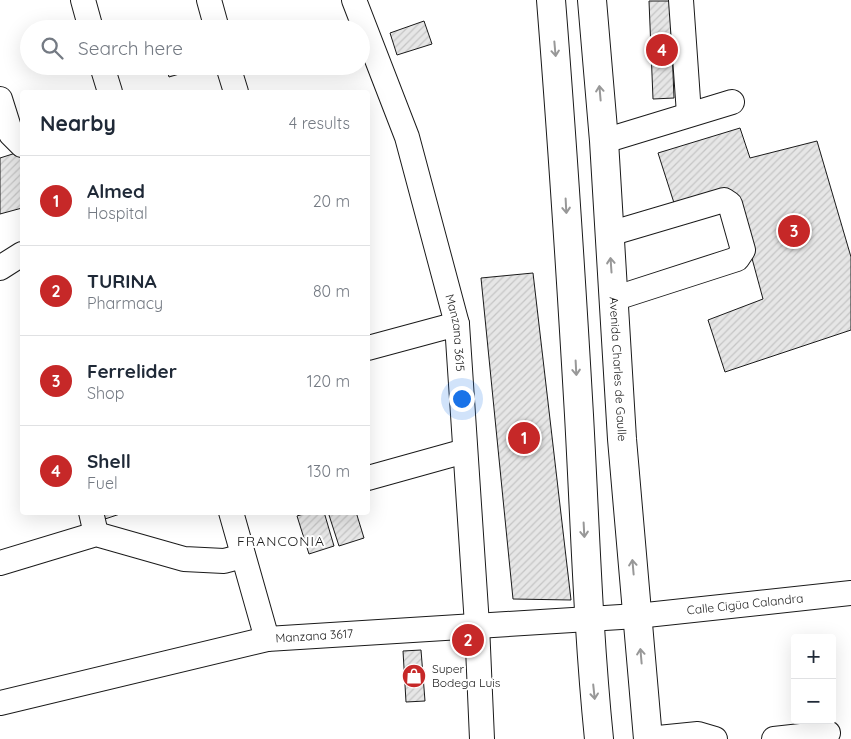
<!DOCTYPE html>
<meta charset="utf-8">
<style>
body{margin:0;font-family:Quicksand,sans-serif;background:#f2f2f3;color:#1f2937}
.controls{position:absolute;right:15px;bottom:15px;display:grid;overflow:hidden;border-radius:5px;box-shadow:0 5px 20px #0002}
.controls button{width:45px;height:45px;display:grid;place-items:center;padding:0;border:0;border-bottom:1px solid #e0e1e3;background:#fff;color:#1f2937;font:25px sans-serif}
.you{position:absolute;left:461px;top:398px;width:18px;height:18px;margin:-12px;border:4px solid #fff;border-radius:50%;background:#1a73e8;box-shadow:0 0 0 8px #1a73e833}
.badge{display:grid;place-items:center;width:32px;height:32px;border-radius:50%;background:#c62828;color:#fff;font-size:16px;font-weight:700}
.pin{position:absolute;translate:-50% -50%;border:2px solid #fff;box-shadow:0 1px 5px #0006}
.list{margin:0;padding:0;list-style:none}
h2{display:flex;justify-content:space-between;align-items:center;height:65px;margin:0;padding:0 20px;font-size:21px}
h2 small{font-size:16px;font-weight:400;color:#747a83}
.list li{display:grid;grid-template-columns:32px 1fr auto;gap:15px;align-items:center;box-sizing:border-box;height:90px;padding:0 20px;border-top:1px solid #e0e1e3}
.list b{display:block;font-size:19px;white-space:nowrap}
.list p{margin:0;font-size:16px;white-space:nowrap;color:#747a83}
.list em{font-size:16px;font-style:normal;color:#747a83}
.icon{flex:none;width:28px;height:28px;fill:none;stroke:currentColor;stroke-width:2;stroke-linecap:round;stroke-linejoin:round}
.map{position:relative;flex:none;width:851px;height:739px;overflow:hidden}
.search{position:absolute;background:#fff;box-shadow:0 5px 20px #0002;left:20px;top:20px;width:350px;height:55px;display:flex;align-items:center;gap:12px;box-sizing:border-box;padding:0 18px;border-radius:28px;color:#747a83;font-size:19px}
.panel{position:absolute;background:#fff;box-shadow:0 5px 20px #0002;left:20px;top:90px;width:350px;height:425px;border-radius:5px}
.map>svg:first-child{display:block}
.building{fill:url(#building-hatch);stroke:#1a1a1a}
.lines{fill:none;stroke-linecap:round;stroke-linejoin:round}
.minor-casing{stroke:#1a1a1a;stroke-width:26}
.major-casing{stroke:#1a1a1a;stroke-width:30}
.minor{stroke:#fff;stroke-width:24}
.major{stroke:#fff;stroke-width:28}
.oneway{stroke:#989898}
.labels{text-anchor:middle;stroke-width:4;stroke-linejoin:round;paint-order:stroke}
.street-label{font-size:12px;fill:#1a1a1a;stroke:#fff}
.poi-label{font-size:12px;fill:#1a1a1a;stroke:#fff;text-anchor:start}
.neighbourhood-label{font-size:14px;letter-spacing:1px;fill:#1a1a1a;stroke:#fff}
</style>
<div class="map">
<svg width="851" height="739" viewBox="0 0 851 739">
<defs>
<pattern id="building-hatch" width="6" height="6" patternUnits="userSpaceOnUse" patternTransform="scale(1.25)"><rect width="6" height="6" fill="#e6e6e6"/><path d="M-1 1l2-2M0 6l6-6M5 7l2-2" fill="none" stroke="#c5c5c5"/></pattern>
</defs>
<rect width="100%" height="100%" fill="#fff"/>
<path class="building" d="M649 1H670L674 98 653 99Z
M424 21 432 44 397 55 390 33Z
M166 66H199L200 68 169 77Z
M740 128 750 158 817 141 851 257V330L725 372 708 320 763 299 734 192 675 206 658 153Z
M22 151V208L0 214V158Z
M533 273 571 600 513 599 481 278Z
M103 512H126L105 519Z
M310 512H324L334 546 309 554 297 516Z
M328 512H356L364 538 339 546Z
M421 650 425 701 406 702 403 651Z"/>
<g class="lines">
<g class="minor-casing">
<g id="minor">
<path d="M83 0 91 29"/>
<path d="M209 0 217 29"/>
<path id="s1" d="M354 0 407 137 457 324 477 625 482 739"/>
<path d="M681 0 689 114"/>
<path d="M102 66 110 92"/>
<path d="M228 66 236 92"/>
<path d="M0 99 11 134 22 145"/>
<path d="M604 141 732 102"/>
<path d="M609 234 724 200 730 204 743 250 737 259 613 299"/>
<path d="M0 268 22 254"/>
<path d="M368 348 457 324"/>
<path d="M368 478 465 451"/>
<path d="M91 512 96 534"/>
<path d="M231 512 267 639"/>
<path d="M0 563 96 534 184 559 224 561 243 556"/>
<path id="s2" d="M0 703 267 639 637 616 851 593"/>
<path d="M648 739 698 734 715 739"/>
<path d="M774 739 828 733"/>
</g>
</g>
<g class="major-casing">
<g id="major">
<path d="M551 0C562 138 571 276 579 415 585 523 588 631 599 739"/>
<path id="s3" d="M592 0 604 141 622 439 648 739"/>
</g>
</g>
<use href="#minor" class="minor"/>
<use href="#major" class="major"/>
</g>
<defs><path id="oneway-shaft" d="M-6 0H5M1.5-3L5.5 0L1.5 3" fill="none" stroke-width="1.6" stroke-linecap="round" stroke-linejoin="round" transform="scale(1.25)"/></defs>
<g class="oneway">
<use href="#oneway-shaft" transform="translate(555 49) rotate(85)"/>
<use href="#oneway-shaft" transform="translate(600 93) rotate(-95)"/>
<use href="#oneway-shaft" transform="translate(566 206) rotate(87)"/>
<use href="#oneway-shaft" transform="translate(611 265) rotate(-94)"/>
<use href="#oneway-shaft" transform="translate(576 368) rotate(87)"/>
<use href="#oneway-shaft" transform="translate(584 530) rotate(87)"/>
<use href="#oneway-shaft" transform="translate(633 567) rotate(-95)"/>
<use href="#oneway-shaft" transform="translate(641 656) rotate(-95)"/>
<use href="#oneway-shaft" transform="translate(594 692) rotate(84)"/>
</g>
<defs>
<g id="shop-disc" transform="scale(1.25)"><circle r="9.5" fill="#c62828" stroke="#fff"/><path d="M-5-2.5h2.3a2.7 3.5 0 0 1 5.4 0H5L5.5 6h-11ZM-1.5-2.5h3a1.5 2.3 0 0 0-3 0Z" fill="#fff"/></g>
</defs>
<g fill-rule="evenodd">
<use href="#shop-disc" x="414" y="676"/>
</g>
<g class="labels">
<g class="street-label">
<text dy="4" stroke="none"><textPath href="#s1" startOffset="349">Manzana 3615</textPath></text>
<text dy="4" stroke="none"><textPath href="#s3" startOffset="370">Avenida Charles de Gaulle</textPath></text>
<text dy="4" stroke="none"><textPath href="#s2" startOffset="754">Calle Cigüa Calandra</textPath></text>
<text dy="4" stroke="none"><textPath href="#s2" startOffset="322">Manzana 3617</textPath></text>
</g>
<g class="poi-label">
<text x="432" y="673">Super<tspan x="432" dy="14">Bodega Luis</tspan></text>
</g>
<g class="neighbourhood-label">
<text x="281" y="546">FRANCONIA</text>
</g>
</g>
</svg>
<div class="controls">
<button>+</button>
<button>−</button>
</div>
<div class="you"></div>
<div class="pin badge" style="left:524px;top:438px">1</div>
<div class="pin badge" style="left:468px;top:640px">2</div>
<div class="pin badge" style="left:794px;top:231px">3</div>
<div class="pin badge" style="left:662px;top:50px">4</div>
<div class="search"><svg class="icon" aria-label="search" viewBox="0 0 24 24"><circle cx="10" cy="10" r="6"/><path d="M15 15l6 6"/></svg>Search here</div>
<section class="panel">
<h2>Nearby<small>4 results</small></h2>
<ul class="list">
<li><span class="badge">1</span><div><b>Almed</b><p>Hospital</p></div><em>20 m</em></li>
<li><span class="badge">2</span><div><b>TURINA</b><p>Pharmacy</p></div><em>80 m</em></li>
<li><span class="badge">3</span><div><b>Ferrelider</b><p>Shop</p></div><em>120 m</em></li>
<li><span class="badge">4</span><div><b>Shell</b><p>Fuel</p></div><em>130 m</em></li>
</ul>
</section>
</div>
